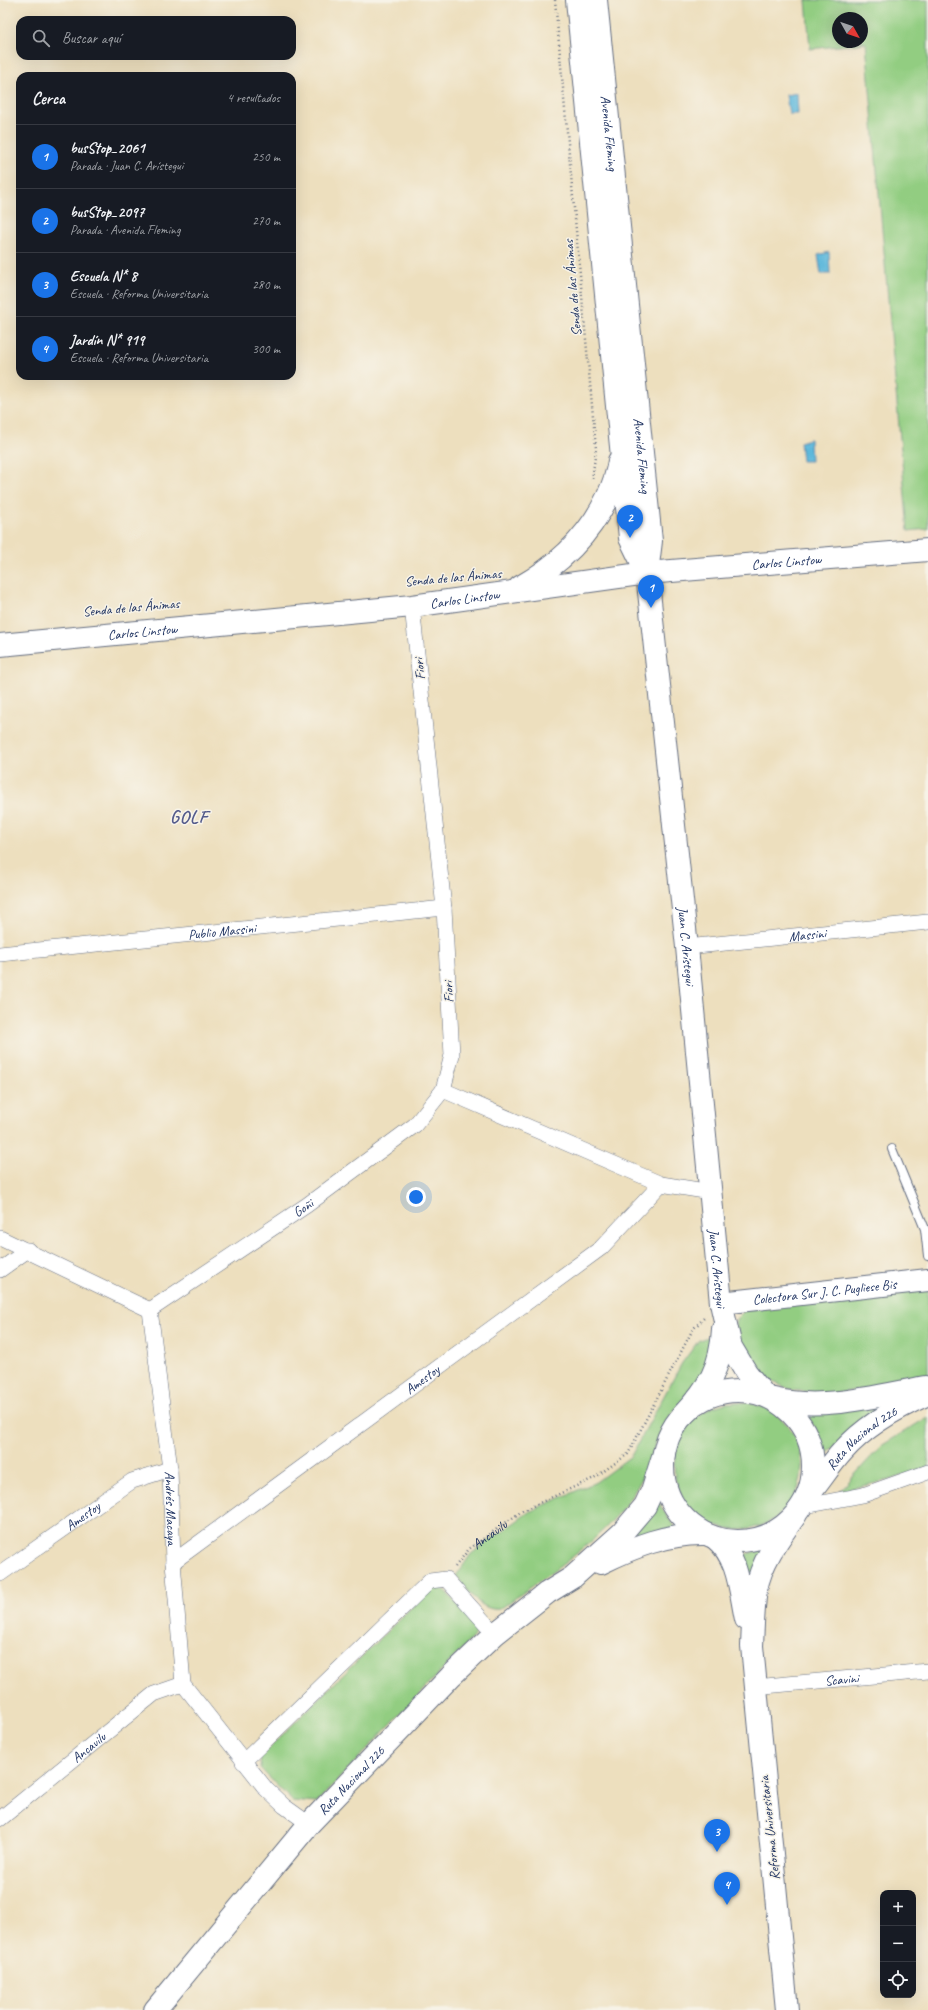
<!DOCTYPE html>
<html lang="es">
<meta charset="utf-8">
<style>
body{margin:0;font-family:Caveat,sans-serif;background:#242831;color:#f1f3f6}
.controls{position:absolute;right:12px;bottom:12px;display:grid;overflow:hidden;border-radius:8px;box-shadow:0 4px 16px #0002}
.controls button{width:36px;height:36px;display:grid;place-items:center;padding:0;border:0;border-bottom:1px solid #363941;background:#171b24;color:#f1f3f6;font:20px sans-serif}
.compass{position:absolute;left:832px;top:12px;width:36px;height:36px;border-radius:50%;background:#171b24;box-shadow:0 4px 16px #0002;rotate:130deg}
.you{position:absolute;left:416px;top:1197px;width:14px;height:14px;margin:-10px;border:3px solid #fff;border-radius:50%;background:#1a73e8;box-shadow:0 0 0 6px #1a73e833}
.badge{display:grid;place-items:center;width:26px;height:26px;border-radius:50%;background:#1a73e8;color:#fff;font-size:13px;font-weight:700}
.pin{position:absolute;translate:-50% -33px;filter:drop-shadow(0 1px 2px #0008)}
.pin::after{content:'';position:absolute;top:21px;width:14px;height:12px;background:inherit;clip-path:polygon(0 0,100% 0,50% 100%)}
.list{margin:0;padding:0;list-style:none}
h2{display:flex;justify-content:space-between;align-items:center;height:52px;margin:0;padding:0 16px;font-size:17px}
h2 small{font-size:13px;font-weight:400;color:#9ea1a6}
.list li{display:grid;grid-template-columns:26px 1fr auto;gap:12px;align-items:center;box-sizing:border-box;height:64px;padding:0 16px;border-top:1px solid #363941}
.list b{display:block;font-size:15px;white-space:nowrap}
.list p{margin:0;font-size:13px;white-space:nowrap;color:#9ea1a6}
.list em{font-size:13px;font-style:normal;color:#9ea1a6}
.icon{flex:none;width:22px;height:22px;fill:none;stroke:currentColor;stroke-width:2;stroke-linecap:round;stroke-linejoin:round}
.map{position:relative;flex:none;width:928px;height:2010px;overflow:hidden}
.search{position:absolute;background:#171b24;box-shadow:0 4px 16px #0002;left:16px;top:16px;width:280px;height:44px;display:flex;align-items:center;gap:10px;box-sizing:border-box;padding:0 14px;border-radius:12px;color:#9ea1a6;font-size:15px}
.panel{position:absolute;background:#171b24;box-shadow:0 4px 16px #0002;left:16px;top:72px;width:280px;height:308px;border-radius:12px}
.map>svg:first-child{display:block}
.green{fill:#92cd81;stroke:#567e70;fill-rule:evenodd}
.water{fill:#5db8db;stroke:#3c749c}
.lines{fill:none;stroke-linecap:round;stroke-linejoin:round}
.lane-casing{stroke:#646d80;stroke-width:10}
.street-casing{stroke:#646d80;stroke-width:16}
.secondary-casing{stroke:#646d80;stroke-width:24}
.highway-casing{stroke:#646d80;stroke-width:24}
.path{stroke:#646d80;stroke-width:2.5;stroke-dasharray:1 3;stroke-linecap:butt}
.lane{stroke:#fff;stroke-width:8}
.street{stroke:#fff;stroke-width:15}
.secondary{stroke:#fff;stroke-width:22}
.highway{stroke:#fff;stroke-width:22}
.labels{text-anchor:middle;stroke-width:3;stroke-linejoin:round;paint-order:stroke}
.street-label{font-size:14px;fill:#1b2f5e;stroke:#f7f3e8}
.district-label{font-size:18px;font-weight:bold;letter-spacing:1px;fill:#555c8c;stroke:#f7f3e8}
</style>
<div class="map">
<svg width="928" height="2010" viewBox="0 0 928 2010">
<rect width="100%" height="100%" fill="#f7f3e8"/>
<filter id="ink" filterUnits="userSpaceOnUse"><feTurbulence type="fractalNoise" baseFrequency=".025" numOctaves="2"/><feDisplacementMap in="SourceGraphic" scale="8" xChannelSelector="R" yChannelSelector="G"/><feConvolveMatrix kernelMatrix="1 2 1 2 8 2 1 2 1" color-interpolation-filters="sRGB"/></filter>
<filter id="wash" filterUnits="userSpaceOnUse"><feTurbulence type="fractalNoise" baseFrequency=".012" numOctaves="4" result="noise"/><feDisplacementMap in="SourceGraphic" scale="16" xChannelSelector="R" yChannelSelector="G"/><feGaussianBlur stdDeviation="0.9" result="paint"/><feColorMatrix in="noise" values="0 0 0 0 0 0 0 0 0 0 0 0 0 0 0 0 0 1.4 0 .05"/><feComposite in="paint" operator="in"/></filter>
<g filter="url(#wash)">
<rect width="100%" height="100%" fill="#eddfbe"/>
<path class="green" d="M806 0H928V529L908 531 866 43 810 49ZM838 18H862V42H838Z
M928 1288V1378L833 1394 792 1390 761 1377 745 1358 735 1323 738 1317 745 1310Z
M711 1336C712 1346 713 1367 708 1375 696 1392 677 1403 666 1422 653 1443 649 1469 636 1489 606 1540 547 1575 500 1609 480 1612 467 1589 456 1576L471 1554 529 1512 596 1482 631 1456 682 1363 699 1340Z
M891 1399 827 1453 824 1452 819 1434 806 1414Z
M674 1466a64 64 0 1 1 128 0a64 64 0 1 1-128 0Z
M928 1417V1467L889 1480 840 1491 881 1446Z
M656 1494 661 1507 675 1528 629 1542Z
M765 1549 748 1602 736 1557Z
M442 1588 475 1623 476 1634 316 1803 292 1801 260 1768 261 1756 429 1590Z"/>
<path class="water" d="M797 93 798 114H789L786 95Z
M829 252 830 274H821L818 255Z
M810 439 811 461H802L800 442Z"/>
</g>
<g filter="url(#ink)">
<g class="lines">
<g class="lane-casing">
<path id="lane" d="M892 1149 925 1229 928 1256"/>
</g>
<g class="street-casing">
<g id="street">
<path id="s2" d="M687 947 928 922"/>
<path id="s3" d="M0 954 444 908"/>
<path d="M443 1090 661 1184 711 1192"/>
<path id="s4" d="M0 1238 150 1310 170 1469 173 1562 183 1684 266 1789 284 1806 309 1824"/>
<path d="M0 1270 28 1250"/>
<path id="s5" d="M150 1310 307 1205 415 1125 443 1090 452 1055 444 908 412 606"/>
<path d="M800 1507 863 1495 928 1472"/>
<path id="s6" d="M173 1562 601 1248 661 1184"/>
<path id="s7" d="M0 1574 132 1481 170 1469"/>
<path id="s8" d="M755 1687 928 1671"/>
<path d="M243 1762 430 1581 446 1579 495 1634"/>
<path id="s9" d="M0 1819 154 1694 183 1684"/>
</g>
</g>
<g class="secondary-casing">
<g id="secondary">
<path d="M577 0 630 538 647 573"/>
<path id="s10" d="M596 0 651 541 647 573 687 947 721 1303 731 1347 746 1372 764 1395"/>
<path d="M520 587C559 565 589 537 608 496 613 485 617 474 619 461"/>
<path id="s11" d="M0 645 412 606 647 573 928 550"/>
<path id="s12" d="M721 1303 928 1280"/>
<path d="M683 1415C709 1387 721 1368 723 1329"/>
<path d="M715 1538C739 1557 740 1592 746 1619"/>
<path d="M787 2010 752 1646C753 1627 753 1608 756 1590 761 1562 779 1538 795 1516"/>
</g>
</g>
<g class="highway-casing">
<g id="highway">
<circle cx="738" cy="1466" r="75"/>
<path d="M773 1399C822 1411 876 1396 925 1387"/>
<path id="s13" d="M810 1493C821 1480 830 1465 842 1452 865 1426 896 1408 928 1394"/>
<path d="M601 1563C633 1547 668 1533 705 1534"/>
<path id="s14" d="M155 2010 309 1824 452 1675 495 1634 547 1593 573 1577 622 1533 645 1506 652 1491 664 1453"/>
</g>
</g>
<g class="path">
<path d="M555 0 596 449 592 480"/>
<path id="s1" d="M455 1567 469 1549 522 1511 594 1478 628 1454 693 1329 705 1317"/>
</g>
<use href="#lane" class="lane"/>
<use href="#street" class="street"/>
<use href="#secondary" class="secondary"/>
<use href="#highway" class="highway"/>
</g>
</g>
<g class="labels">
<g class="street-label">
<text dy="5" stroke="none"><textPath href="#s10" startOffset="134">Avenida Fleming</textPath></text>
<text transform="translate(572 288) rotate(-95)" y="5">Senda de las Ánimas</text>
<text dy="5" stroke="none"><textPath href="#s10" startOffset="458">Avenida Fleming</textPath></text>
<text dy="5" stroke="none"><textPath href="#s11" startOffset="791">Carlos Linstow</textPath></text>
<text transform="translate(453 577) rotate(-5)" y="5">Senda de las Ánimas</text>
<text dy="5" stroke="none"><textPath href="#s11" startOffset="467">Carlos Linstow</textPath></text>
<text transform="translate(131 607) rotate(-5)" y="5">Senda de las Ánimas</text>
<text dy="5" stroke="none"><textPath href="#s11" startOffset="143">Carlos Linstow</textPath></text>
<text transform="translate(419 669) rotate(-96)" y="5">Fiori</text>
<text dy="5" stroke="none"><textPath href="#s3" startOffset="223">Publio Massini</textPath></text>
<text dy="5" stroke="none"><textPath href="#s2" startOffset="121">Massini</textPath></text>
<text dy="5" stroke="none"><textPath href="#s10" startOffset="951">Juan C. Arístegui</textPath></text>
<text transform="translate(448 992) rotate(-93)" y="5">Fiori</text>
<text dy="5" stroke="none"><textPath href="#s5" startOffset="184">Goñi</textPath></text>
<text dy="5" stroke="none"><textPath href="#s10" startOffset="1275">Juan C. Arístegui</textPath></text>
<text dy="5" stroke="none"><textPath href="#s12" startOffset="104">Colectora Sur J. C. Pugliese Bis</textPath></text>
<text dy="5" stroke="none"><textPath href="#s6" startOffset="309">Amestoy</textPath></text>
<text dy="5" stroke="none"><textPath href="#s13" startOffset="76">Ruta Nacional 226</textPath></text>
<text dy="5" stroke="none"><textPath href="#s4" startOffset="366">Andrés Macaya</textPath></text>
<text dy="5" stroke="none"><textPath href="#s7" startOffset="101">Amestoy</textPath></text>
<text dy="5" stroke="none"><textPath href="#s1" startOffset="48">Ancavilu</textPath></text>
<text dy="5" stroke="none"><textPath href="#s8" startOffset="87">Scavini</textPath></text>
<text dy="5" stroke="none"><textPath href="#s9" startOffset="114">Ancavilu</textPath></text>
<text dy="5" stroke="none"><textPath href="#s14" startOffset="302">Ruta Nacional 226</textPath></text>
<text transform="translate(769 1828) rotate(-96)" y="5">Reforma Universitaria</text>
</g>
<g class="district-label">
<text x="189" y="823">GOLF</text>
</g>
</g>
</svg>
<div class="controls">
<button>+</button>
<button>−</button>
<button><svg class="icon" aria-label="locate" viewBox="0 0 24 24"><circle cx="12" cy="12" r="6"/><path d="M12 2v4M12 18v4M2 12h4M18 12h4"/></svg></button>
</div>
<svg class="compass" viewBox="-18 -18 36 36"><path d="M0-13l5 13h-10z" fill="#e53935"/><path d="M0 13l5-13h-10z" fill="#9ea1a6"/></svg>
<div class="you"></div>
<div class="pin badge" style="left:651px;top:608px">1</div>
<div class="pin badge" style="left:630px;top:538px">2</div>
<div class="pin badge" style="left:717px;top:1852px">3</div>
<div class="pin badge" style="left:727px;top:1905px">4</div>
<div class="search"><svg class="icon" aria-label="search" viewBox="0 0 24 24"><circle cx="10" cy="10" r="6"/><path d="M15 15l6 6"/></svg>Buscar aquí</div>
<section class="panel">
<h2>Cerca<small>4 resultados</small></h2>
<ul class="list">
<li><span class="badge">1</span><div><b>busStop_2061</b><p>Parada · Juan C. Arístegui</p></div><em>250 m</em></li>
<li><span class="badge">2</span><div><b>busStop_2097</b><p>Parada · Avenida Fleming</p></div><em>270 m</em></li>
<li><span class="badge">3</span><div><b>Escuela N* 8</b><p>Escuela · Reforma Universitaria</p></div><em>280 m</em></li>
<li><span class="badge">4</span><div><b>Jardín N* 919</b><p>Escuela · Reforma Universitaria</p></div><em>300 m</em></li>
</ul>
</section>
</div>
